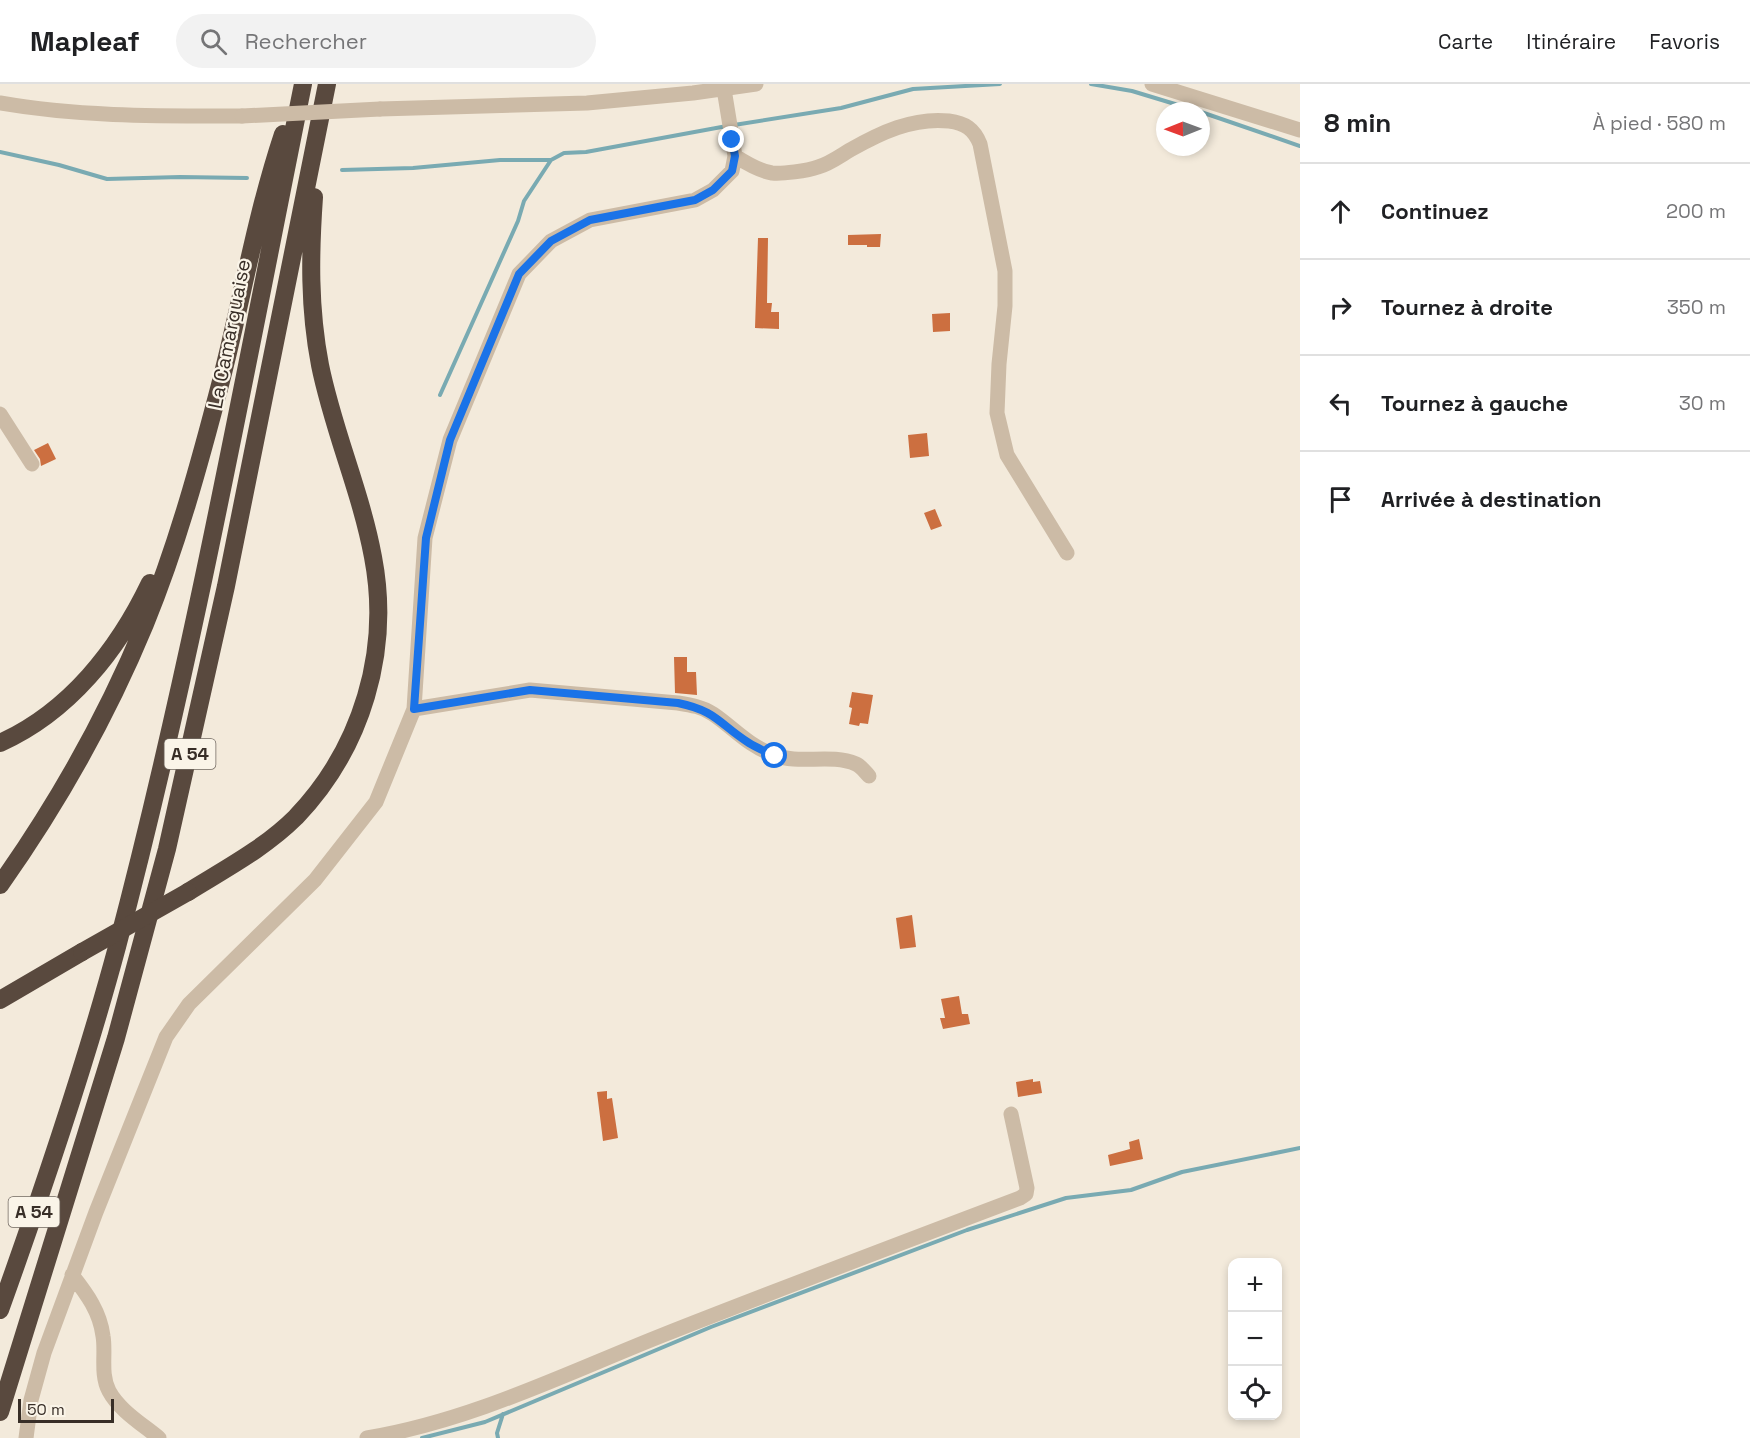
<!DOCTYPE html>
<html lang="fr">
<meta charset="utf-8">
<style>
body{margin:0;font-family:"Space Grotesk",sans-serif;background:#f2f2f2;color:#202124}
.controls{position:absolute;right:18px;bottom:18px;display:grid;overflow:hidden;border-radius:12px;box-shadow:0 3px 9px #0003}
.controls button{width:54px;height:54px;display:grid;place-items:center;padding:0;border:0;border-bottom:2px solid #e0e0e0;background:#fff;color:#202124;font:30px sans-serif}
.compass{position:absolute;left:1156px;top:18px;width:54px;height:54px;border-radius:50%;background:#fff;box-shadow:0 3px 9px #0003;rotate:269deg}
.scale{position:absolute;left:18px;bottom:15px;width:96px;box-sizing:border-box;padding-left:6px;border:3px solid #382e27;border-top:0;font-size:16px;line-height:21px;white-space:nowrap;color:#382e27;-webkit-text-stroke:4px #faf4e8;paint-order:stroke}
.stop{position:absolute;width:18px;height:18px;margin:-14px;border:4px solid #1a73e8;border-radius:50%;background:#fff}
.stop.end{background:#1a73e8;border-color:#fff;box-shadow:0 2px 6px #0008}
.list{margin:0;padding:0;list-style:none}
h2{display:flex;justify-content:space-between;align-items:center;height:78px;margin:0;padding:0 24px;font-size:26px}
h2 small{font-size:20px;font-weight:400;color:#757577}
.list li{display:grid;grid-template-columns:39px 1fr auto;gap:18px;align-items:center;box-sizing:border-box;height:96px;padding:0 24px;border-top:2px solid #e0e0e0}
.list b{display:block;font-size:22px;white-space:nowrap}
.list em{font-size:20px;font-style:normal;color:#757577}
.icon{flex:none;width:33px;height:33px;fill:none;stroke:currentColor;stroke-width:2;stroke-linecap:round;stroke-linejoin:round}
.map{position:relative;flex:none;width:1300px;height:1354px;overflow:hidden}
header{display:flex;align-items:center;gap:36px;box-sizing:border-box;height:84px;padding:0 30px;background:#fff;border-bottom:2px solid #e0e0e0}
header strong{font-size:28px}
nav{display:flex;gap:33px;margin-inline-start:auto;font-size:21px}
.search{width:420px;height:54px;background:#f2f2f2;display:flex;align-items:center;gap:15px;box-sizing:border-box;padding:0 21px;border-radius:33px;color:#757577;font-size:22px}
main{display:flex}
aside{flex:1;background:#fff}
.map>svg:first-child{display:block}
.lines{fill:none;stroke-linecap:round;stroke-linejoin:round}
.stream{stroke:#79aab2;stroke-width:4}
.building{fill:#cc6f40}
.minor{stroke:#ccbba6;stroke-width:15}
.highway{stroke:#59493e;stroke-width:18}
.minor-bridge{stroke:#ccbba6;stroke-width:15}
.highway-bridge{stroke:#59493e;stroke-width:18}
.route{stroke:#1a73e8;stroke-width:8}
.labels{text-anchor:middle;stroke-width:4.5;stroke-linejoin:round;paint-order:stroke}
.shield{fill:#faf4e8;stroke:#726961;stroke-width:1.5}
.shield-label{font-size:18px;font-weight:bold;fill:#382e27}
.street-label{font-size:20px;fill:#382e27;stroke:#faf4e8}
</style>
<header>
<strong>Mapleaf</strong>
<div class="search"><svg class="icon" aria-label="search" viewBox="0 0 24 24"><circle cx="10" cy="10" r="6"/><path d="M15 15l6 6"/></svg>Rechercher</div>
<nav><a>Carte</a><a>Itinéraire</a><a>Favoris</a></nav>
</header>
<main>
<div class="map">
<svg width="1300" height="1354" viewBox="0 0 1300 1354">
<rect width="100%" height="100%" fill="#f3eadb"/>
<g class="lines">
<path class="stream" d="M1091 0 1132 7 1198 27
M1201 28 1300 62
M734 41 841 24 913 5 1000 0
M0 68 59 81 107 95 180 93 247 94
M342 86 413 84 500 76H551L564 69 586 68 727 42
M440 311 518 137 524 117 551 76
M422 1354 485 1338 711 1243 967 1146 1066 1114 1131 1106 1182 1088 1300 1064
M498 1354 497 1349 503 1330"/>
</g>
<path class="building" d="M881 150 880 163H867V161H848V151Z
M758 154H768L767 219H772L771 228H779V245L755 244Z
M950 229V247L933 248 932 230Z
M927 349 929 372 910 374 908 351Z
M48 359 56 375 41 382 40 375 34 366Z
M935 425 942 442 931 446 924 429Z
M674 573H687V588H696L697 611 675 609Z
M852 608 873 611 868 640 860 639 859 642 849 640 852 624 849 623Z
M912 831 916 863 900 865 896 834Z
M959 912 962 930H968L970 940 943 945 940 934H945L941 915Z
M1033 995V998L1040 997 1042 1009 1018 1013 1016 998Z
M607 1007V1015L612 1014 618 1054 603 1057 597 1008Z
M1139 1055 1143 1075 1110 1082 1108 1071 1130 1065 1129 1058Z"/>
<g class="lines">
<path class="minor" d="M1152 0 1300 46
M0 19C80 33 161 32 242 32
M380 25 587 19 693 9 756 0
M735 72C746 79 759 87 772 89 782 90 807 87 818 83 829 80 840 72 850 66 880 49 913 33 949 37 965 39 974 45 980 60L1005 187V222L999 280 997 329 1007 371 1067 469
M0 330 32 380
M414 625 530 606 678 619C691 621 703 623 713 630 735 645 747 661 774 671 800 681 830 669 856 680 861 682 865 688 869 692
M72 1191C87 1210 100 1228 103 1252 106 1269 100 1290 109 1307 119 1326 142 1340 159 1354
M26 1354 31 1316 44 1269 96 1128 166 953 189 920 315 796 376 718 414 625 425 454 450 356 519 190 551 157 590 136 695 116 713 106 732 87 735 72 724 5
M367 1354C471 1337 567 1289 663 1251 782 1204 901 1159 1020 1114L1026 1110 1027 1104 1011 1030"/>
<path class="highway" d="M0 659C69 628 118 566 150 499
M0 801C58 719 107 632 145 540 177 462 200 378 221 297 242 215 256 131 283 50
M188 808C225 785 265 764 296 733 362 664 391 567 373 473 361 408 333 346 320 281 309 224 310 170 314 113
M0 916 82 868
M0 1226C43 1106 84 986 117 863 192 579 245 288 303 0
M0 1328 116 954 167 765 226 502 327 0"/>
<path class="minor-bridge" d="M242 32 380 25"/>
<path class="highway-bridge" d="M82 868 188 808"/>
</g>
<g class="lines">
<path class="route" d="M732 56 735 72 732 87 713 106 695 116 590 136 551 157 519 190 450 356 426 454 414 625 530 606 678 619C717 627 719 640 749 659 757 664 767 668 775 672"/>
</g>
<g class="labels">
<g class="shield">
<rect x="164.5" y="655" width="51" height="30" rx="4.5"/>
<rect x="8.5" y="1113" width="51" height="30" rx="4.5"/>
</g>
<g class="shield-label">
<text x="190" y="676">A 54</text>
<text x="34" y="1134">A 54</text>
</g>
<g class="street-label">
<text transform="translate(229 250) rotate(-79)" y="7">La Camarguaise</text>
</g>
</g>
</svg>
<div class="controls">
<button>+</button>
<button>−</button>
<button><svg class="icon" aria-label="locate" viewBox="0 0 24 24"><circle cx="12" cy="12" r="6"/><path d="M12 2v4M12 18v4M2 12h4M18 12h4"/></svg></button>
</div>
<svg class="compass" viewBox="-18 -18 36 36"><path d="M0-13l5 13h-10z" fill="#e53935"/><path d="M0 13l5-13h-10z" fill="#757577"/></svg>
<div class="scale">50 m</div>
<div class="stop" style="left:775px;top:672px"></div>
<div class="stop end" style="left:732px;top:56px"></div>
</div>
<aside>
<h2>8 min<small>À pied · 580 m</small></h2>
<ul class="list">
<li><svg class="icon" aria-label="ahead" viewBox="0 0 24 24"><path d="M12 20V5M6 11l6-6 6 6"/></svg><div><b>Continuez</b></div><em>200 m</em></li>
<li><svg class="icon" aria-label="right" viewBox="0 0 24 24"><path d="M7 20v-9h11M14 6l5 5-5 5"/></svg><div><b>Tournez à droite</b></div><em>350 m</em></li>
<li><svg class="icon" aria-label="left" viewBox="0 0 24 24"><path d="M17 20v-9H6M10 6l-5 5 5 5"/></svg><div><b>Tournez à gauche</b></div><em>30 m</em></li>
<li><svg class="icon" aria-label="arrive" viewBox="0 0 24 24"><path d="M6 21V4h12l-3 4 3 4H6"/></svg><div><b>Arrivée à destination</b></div></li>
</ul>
</aside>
</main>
